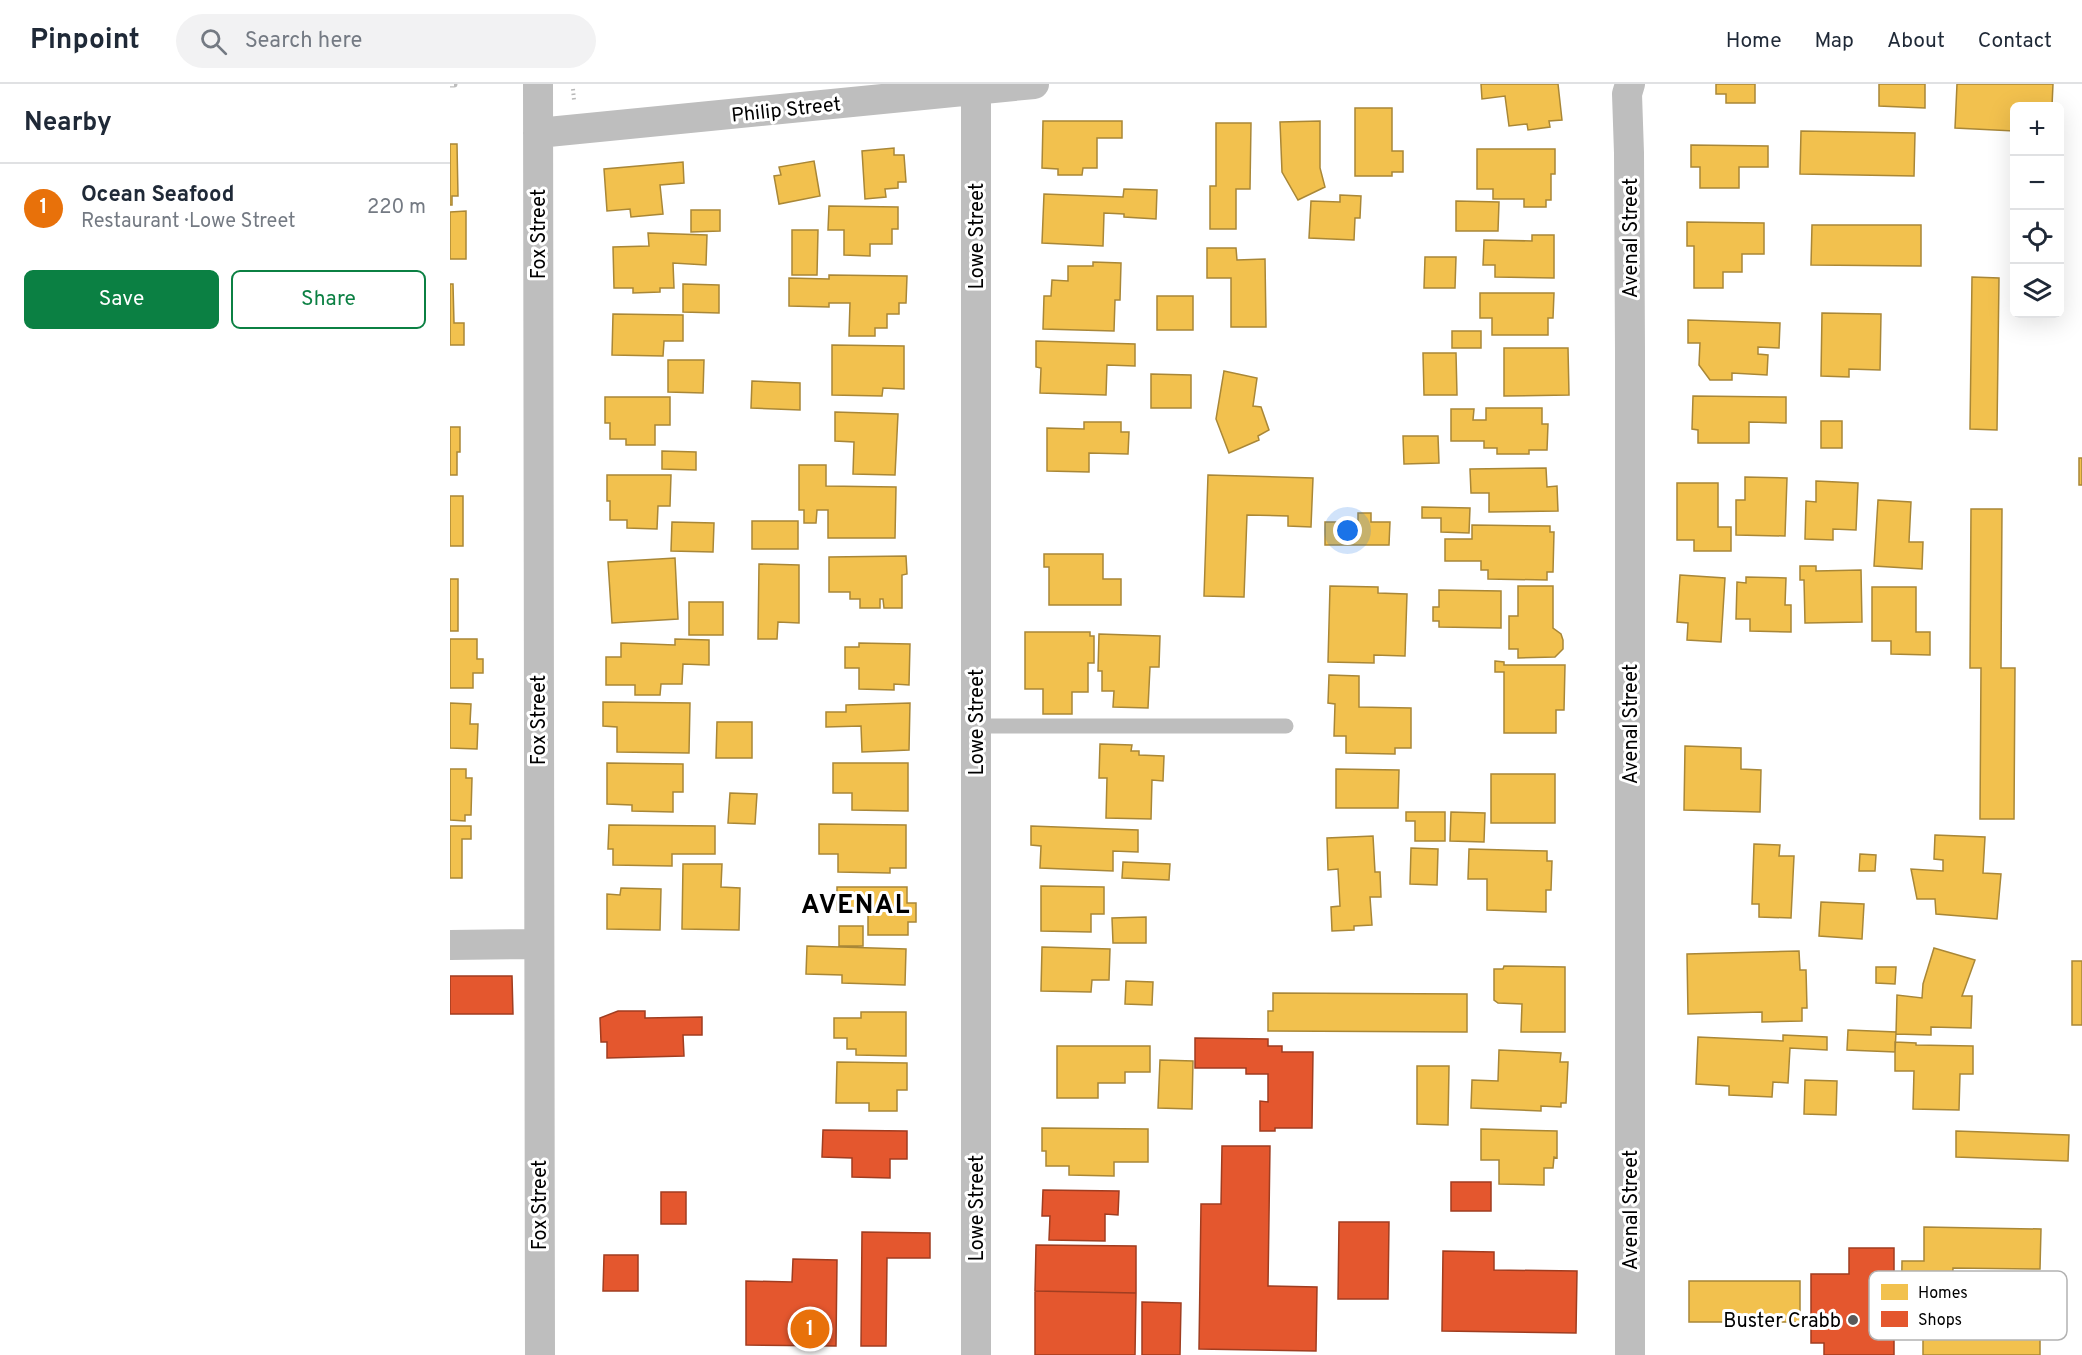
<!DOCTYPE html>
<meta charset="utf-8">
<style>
body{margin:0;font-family:Overpass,sans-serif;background:#f2f2f3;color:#1f2937}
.controls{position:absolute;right:18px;top:18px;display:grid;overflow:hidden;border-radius:9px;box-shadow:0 6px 24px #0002}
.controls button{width:54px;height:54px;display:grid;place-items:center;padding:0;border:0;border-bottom:2px solid #e0e1e3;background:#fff;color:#1f2937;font:30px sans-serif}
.you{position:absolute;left:898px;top:447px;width:21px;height:21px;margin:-15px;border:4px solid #fff;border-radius:50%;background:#1a73e8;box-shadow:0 0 0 9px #1a73e833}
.badge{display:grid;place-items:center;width:39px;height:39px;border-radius:50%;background:#0b8043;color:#fff;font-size:20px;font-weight:700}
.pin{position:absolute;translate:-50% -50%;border:3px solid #fff;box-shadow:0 2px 6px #0006}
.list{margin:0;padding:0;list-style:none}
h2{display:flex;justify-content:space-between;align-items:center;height:78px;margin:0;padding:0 24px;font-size:26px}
h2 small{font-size:20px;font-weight:400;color:#747a83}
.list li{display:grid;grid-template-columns:39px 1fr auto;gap:18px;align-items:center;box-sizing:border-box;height:90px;padding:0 24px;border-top:2px solid #e0e1e3}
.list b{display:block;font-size:22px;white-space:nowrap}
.list p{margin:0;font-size:20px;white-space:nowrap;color:#747a83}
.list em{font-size:20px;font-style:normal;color:#747a83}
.actions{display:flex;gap:12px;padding:18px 24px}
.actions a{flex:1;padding:14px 0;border:2px solid #0b8043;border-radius:9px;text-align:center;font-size:21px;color:#0b8043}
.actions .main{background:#0b8043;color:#fff}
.icon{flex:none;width:33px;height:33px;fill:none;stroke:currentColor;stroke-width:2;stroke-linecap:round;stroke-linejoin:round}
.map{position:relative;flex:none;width:1632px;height:1271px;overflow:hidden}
header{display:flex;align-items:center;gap:36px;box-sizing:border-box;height:84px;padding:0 30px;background:#fff;border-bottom:2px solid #e0e1e3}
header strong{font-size:28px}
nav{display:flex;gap:33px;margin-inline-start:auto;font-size:21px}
.search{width:420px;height:54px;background:#f2f2f3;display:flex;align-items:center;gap:15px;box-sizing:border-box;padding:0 21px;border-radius:33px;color:#747a83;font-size:22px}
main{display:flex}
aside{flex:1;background:#fff}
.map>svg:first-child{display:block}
.homes{fill:#f2c14e;stroke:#a98737;stroke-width:1.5}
.shops{fill:#e4572e;stroke:#a03d20;stroke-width:1.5}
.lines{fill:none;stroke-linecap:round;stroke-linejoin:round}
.path{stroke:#b8b8b8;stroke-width:4;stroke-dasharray:1.5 3;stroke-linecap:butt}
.lane{stroke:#bebebe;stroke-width:15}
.street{stroke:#bebebe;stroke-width:30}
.rail-casing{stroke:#bdbdbd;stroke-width:7}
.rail{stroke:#fff;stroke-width:4.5;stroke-dasharray:14;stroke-linecap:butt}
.poi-dot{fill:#595959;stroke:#fff;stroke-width:2}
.labels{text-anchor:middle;stroke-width:6;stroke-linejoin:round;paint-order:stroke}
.street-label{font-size:20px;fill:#000;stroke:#fff}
.poi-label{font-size:20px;fill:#000;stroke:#fff;text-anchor:end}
.district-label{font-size:26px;font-weight:bold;letter-spacing:1.5px;fill:#000;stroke:#fff}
.key{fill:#fff;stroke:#b2b2b2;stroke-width:1.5}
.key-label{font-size:16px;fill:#000}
</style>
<header>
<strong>Pinpoint</strong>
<div class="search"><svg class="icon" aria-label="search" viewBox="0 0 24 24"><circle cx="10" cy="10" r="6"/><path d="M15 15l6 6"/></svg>Search here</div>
<nav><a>Home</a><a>Map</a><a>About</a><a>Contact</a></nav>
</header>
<main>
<aside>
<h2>Nearby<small></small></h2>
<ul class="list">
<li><span class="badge" style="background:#e8710a">1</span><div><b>Ocean Seafood</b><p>Restaurant · Lowe Street</p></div><em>220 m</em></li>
</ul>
<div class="actions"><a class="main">Save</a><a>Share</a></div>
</aside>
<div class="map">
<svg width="1632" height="1271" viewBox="0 0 1632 1271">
<rect width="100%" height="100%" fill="#fff"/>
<path class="homes" d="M1031 0H1108L1112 36 1099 37 1100 43 1078 46 1077 40 1059 42 1055 12 1032 15Z
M1266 0H1305V19H1276V10H1266Z
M1429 0H1475V24L1429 22Z
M1507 0H1603L1602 22H1564V47L1505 44Z
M905 24H942V67H953V88H942V92H905Z
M593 37H672V54H647V84H633L632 91H608V85L592 84Z
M870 37V84L875 103 848 116 832 88 830 38Z
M766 39H801L800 105H786V145H760V102H766Z
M1351 47 1465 49 1464 92 1350 90Z
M0 60H7L8 112H2V121H0Z
M1241 61 1318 62V83H1289V104H1250V83H1241Z
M444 64V71H454L456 98H448V104L435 105 436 113 415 115 412 67Z
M1027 65H1105V90H1101V116H1096V123H1074V115H1043V105H1027Z
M364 77 370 112 329 120 324 92 331 91 329 83Z
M233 78 234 99 210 101 213 130 181 133 180 125 157 127 154 85Z
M674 105 707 106 706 135 674 133V130L654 129 653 162 592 159 594 110 673 113Z
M890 111 911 112 910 134H905L904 156 859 154 861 117 890 118Z
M1006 117 1049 118 1048 147H1006Z
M379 122 448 123V145H442V160H420V172L394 171V146H378Z
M241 126H270V147L241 148Z
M16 127V175H0V128Z
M1237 138 1314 139V170H1292V188H1273V204H1244V162H1237Z
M1362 141H1471V182L1361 181Z
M342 146H368L367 191H342Z
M198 149 257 151 256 181 223 179 224 204H210V208L183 209V204H164L163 163 199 162Z
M1082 151H1104V194L1045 193V181H1033L1034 156 1082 157Z
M757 164H786L787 176 815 175 816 243H781V194H757Z
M975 173H1006L1005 204H974Z
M643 178 671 179 670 216H665L664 247 593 245 594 212H601L602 196 618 197V182H643Z
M379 191 457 192 456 219H449V230H437V244H425V252H399L400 219H379V223L339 222V194L379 195Z
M1522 193 1549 194 1547 346 1520 345Z
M0 200H3L4 239H14V261H0Z
M233 200 269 201V229L233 228Z
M1030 209H1104L1103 234H1098V251H1042V234H1030Z
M707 212H743V246H707Z
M1372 229 1431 230 1430 286 1399 285V293L1371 292Z
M163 230 233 231V257H214L213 272 162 271Z
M1238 236 1330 239 1329 264 1308 263V270L1318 271 1317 291 1282 289V296H1260L1249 281 1250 259H1238Z
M1002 247H1031V264H1002Z
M586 257 685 260V282L657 281 656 311 590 309 591 284 586 283Z
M382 261 454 262V305L433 304 432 312 382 311Z
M1054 264H1118L1119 311 1054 312Z
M973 269H1006L1007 311H974Z
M218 276H254L253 309 218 308Z
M774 287 807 294 803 322 811 323 819 346 808 352 809 356 779 369 766 335Z
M701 290 741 291V324H701Z
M302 297 350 299V326L301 324Z
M1243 312 1336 313V339L1299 338V359H1248V346L1242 345Z
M155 313H220V341H205V361H176V355H160V339H155Z
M1036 324H1092V340H1098L1097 366H1079V370H1047V364H1034V357H1001V325H1024L1023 336H1036Z
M385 328 448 330 445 391 403 390 404 358 385 357Z
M1371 337H1392V364H1371Z
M634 338H671V348H679L678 370 639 369V388L597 387V344L634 345Z
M0 343H10V368H7V391H0Z
M953 352H988L989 379 954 380Z
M212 367 246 368V386L212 385Z
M1629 374H1632V401H1629Z
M349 381H376V402L446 403 445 454H378V426H367L366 439H354V426H349Z
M1096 384 1097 403 1107 402 1108 427 1039 428V409H1021L1020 385Z
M157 391H221L220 422H208L207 445 177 444V436H160V417H157Z
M758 391 863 394 861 443 838 442V432L797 431 794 513 754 512Z
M1295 393 1337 394 1335 452 1286 451V416H1295Z
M1366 397 1408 399 1406 446 1383 445V456L1355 455 1356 417 1366 418Z
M1227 399H1268V443H1281V467H1244V456H1227Z
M0 412H13V462H0Z
M1428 416 1461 418 1459 458H1473L1472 485 1424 482Z
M972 423 1020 424 1019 449 991 448V434H972Z
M1521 425H1552L1551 584H1565L1564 735H1530L1531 584H1520Z
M908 429H921V438H940L939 461H875V438H908Z
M302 437H348V465H302Z
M222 438 264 439 263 468 221 467Z
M1022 441 1100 442V448H1104L1103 488H1097V496L1038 495V486H1031V477H995V455H1022Z
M594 470H653V495H671V521H599V483H594Z
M456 472 457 490 452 491V524H434L433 515H430V524H410V515H400V508H379V473Z
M225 474 228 535 162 539 158 478Z
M309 480 349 481V539L328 538 327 555H308Z
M1350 482H1366V487L1411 486 1412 538 1355 539 1354 496H1350Z
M1230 491 1275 494 1271 558 1237 556 1238 539 1227 538Z
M1296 493 1336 494 1335 521H1341V548L1300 547V535H1286L1287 498 1296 499Z
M0 495H8V547H0Z
M880 502 928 503V509L957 510 955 572 924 571V579L878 578Z
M1068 502H1103V544L1111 550 1113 556V565L1105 573 1068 574V565H1059V532H1068Z
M1422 503H1466V548H1480V571L1441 570V557H1422Z
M989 506 1051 507V544L989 543V537H983V523H989Z
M239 518H273V551H239Z
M575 548H640V552H644V579H638V608H622V630H593V605H575Z
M649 550 710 552 709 583H700L698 624 663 623 664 607H652V587H648Z
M0 555H27V575H33V589H23V604H0Z
M225 555 259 556V581L233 580 232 600H211L210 611H185V601H156V573H171V559L225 561Z
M409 559 460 560 459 601 444 600V606L409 605V584H395V563H409Z
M1045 577 1054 578V581H1115L1114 626H1106V649H1054V588H1045Z
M879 591 909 592V623L961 624V664H945V670L896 669V652H884L885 620 878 619Z
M153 618 240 619 239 669 167 668V643L153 642Z
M0 619 21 620 20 640H28L27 665 0 664Z
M460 619 459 666 412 668 411 642 376 643V628H396V621Z
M267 638H302V674H266Z
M650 660 682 661 681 667H689V671L714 672 713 697 702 696 701 735 656 734 657 694H649Z
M1235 662 1291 664V685L1311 686 1310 728 1234 726Z
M157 679 233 680V708H223V728L182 727V721L157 720Z
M383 679H458V727L402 726V709H383Z
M0 685H16V694H22L21 731H15V737L0 736Z
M886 685 949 686 948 724H886Z
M1041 690H1105V739H1041Z
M280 709 307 710 305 740 278 739Z
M956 728H995V757H965V737H956Z
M1001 728 1035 729 1034 758 1000 757Z
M369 740 456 741V784H440V789L388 788V770H369Z
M159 741 265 742V770H222V782L163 781V765H158Z
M0 742H21V755H12V794H0Z
M581 742 688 746V768L663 767V787L590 784 591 762 581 761Z
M1485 751 1535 753 1533 789 1551 790 1547 835 1486 830 1485 815H1467L1461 785 1493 787V776L1484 775Z
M923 752 925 788H930L931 813H920L922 841 904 842V846L882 847 881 823 890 822 888 785 878 786 877 754Z
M1304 760 1330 761 1329 772H1344L1341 834 1309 833V820H1302Z
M961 764 988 765 987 801 960 800Z
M1019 765 1097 767V777H1102L1101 806H1096V828L1037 826V795H1018Z
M1410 770 1426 771 1425 787H1409Z
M673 778 720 780 719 796 672 794Z
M233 780H272L271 803 290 804 289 846 232 845Z
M591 802 654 803V830H641V848L591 847Z
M387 803H457V819H466V838H458V851H418V826H387Z
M171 804 211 805 210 846 157 845V810L170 811Z
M1371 818 1414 820 1412 855 1369 852Z
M696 833V859H663L662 834Z
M389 842H413V862H389Z
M357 862 456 865 455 901 392 899V891L356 890Z
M592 863 660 865 659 896H642L641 908 591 907Z
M1484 864 1525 876 1512 912H1522L1521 944 1481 943V951L1446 950 1447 911 1472 914 1473 900Z
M1349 867 1350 886H1356L1357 924H1352V937L1312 938V928L1238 930 1237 870Z
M1622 877H1632V941H1622Z
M1054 882 1115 883V948H1071L1072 920 1048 919 1044 916V885H1053Z
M1426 883H1446L1445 900 1426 899Z
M676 897 703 898 702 921 675 920Z
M823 909 1017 910V948L818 947V927H823Z
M411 928H456V972L406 971V965H397V954H384V934H411Z
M1398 946 1446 948 1445 968 1397 966Z
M1333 951 1377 953V966L1340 964 1338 999 1323 998 1322 1013 1279 1011V1002L1246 1000 1248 953 1333 957Z
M1445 958 1466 959V961L1523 962V990H1510L1509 1026 1463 1025 1464 987H1445Z
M607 962H700V988H675V999H648V1014H607Z
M1049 966 1111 969 1110 978H1118L1116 1019H1111V1023L1091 1022V1027L1021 1024 1022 996 1048 997Z
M710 976 743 977 742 1025 708 1024Z
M387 978 457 979V1006H447V1027H419V1019H386Z
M967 982H999L998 1041 967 1040Z
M1355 996 1387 997 1386 1031 1354 1030Z
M592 1044 698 1045V1078H664V1092L619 1091V1082H596V1067H592Z
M1031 1045 1107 1047V1074L1104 1073 1103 1084H1094V1101L1049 1100V1076H1031Z
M1506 1047 1619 1051 1618 1077 1506 1073Z
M1474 1143 1591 1145 1590 1185 1503 1184 1502 1205H1494V1230H1501V1248L1590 1249V1271H1473V1252H1451L1452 1177H1474Z
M1239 1197H1350V1238H1239Z"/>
<path class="shops" d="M0 892H62L63 930H0Z
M168 927H195V934L252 933V951H233L234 972 157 974V958H151L150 934Z
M745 954 818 955V962H832V968H863L862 1044H825V1047H810V1017L818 1018V990H796V984H745Z
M373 1046 457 1047V1075H440V1094L402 1093V1074L372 1073Z
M772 1062H820L818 1202 867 1203 866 1267 749 1265 751 1120H771Z
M1001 1098H1041V1127H1001Z
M593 1106 669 1107 668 1131 655 1130V1157L599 1156 600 1132H592Z
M211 1108H236V1140H211Z
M889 1138H939L938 1215H888Z
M412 1148 480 1149V1174H437L436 1262H411Z
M586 1161 686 1162V1209L585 1207Z
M1399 1164H1444V1271H1374V1259H1361V1190H1399Z
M993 1167 1044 1168V1186L1127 1187 1126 1249 992 1247Z
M154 1171H188V1207H153Z
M343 1175 387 1176 386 1262 296 1261V1197L342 1198Z
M585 1207 686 1209 685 1271H585Z
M692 1218 731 1219 730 1271H692Z"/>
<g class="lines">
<path class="path" d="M123 5 124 16"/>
<path class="lane" d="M526 642H836"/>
<path class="street" d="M88 0 90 1271
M526 6V1271
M88 49 584 0
M0 861 88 860
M1180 1271V267L1179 69 1177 10 1180 0"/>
<g class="rail-casing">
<path id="rail" d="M0 0H4"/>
</g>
<use href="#rail" class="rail"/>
</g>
<circle class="poi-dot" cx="1403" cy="1236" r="6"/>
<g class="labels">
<g class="street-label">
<text transform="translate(336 25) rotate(-6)" y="7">Philip Street</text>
<text transform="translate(88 150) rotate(-90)" y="7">Fox Street</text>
<text transform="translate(526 152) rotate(-90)" y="7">Lowe Street</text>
<text transform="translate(1180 154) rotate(-90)" y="7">Avenal Street</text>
<text transform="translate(88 636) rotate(-90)" y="7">Fox Street</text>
<text transform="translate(526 638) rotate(-90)" y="7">Lowe Street</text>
<text transform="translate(1180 640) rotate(-90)" y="7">Avenal Street</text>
<text transform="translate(89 1121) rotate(-90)" y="7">Fox Street</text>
<text transform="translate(526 1124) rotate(-90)" y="7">Lowe Street</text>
<text transform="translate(1180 1126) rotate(-90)" y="7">Avenal Street</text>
</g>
<g class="poi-label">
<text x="1391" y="1243">Buster Crabb</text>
</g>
<g class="district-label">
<text x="406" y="829">AVENAL</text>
</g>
</g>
<rect x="1419" y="1187" width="198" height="69" rx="9" class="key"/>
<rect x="1431" y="1200" width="27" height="16" fill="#f2c14e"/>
<rect x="1431" y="1227" width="27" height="16" fill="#e4572e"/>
<g class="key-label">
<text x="1468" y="1214">Homes</text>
<text x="1468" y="1241">Shops</text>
</g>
</svg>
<div class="controls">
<button>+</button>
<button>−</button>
<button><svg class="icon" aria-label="locate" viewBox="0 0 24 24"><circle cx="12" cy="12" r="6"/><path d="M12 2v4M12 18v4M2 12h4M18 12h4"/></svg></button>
<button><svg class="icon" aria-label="layers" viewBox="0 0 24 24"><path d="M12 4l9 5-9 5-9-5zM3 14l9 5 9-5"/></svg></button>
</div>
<div class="you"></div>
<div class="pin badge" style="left:360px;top:1245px;background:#e8710a">1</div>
</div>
</main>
